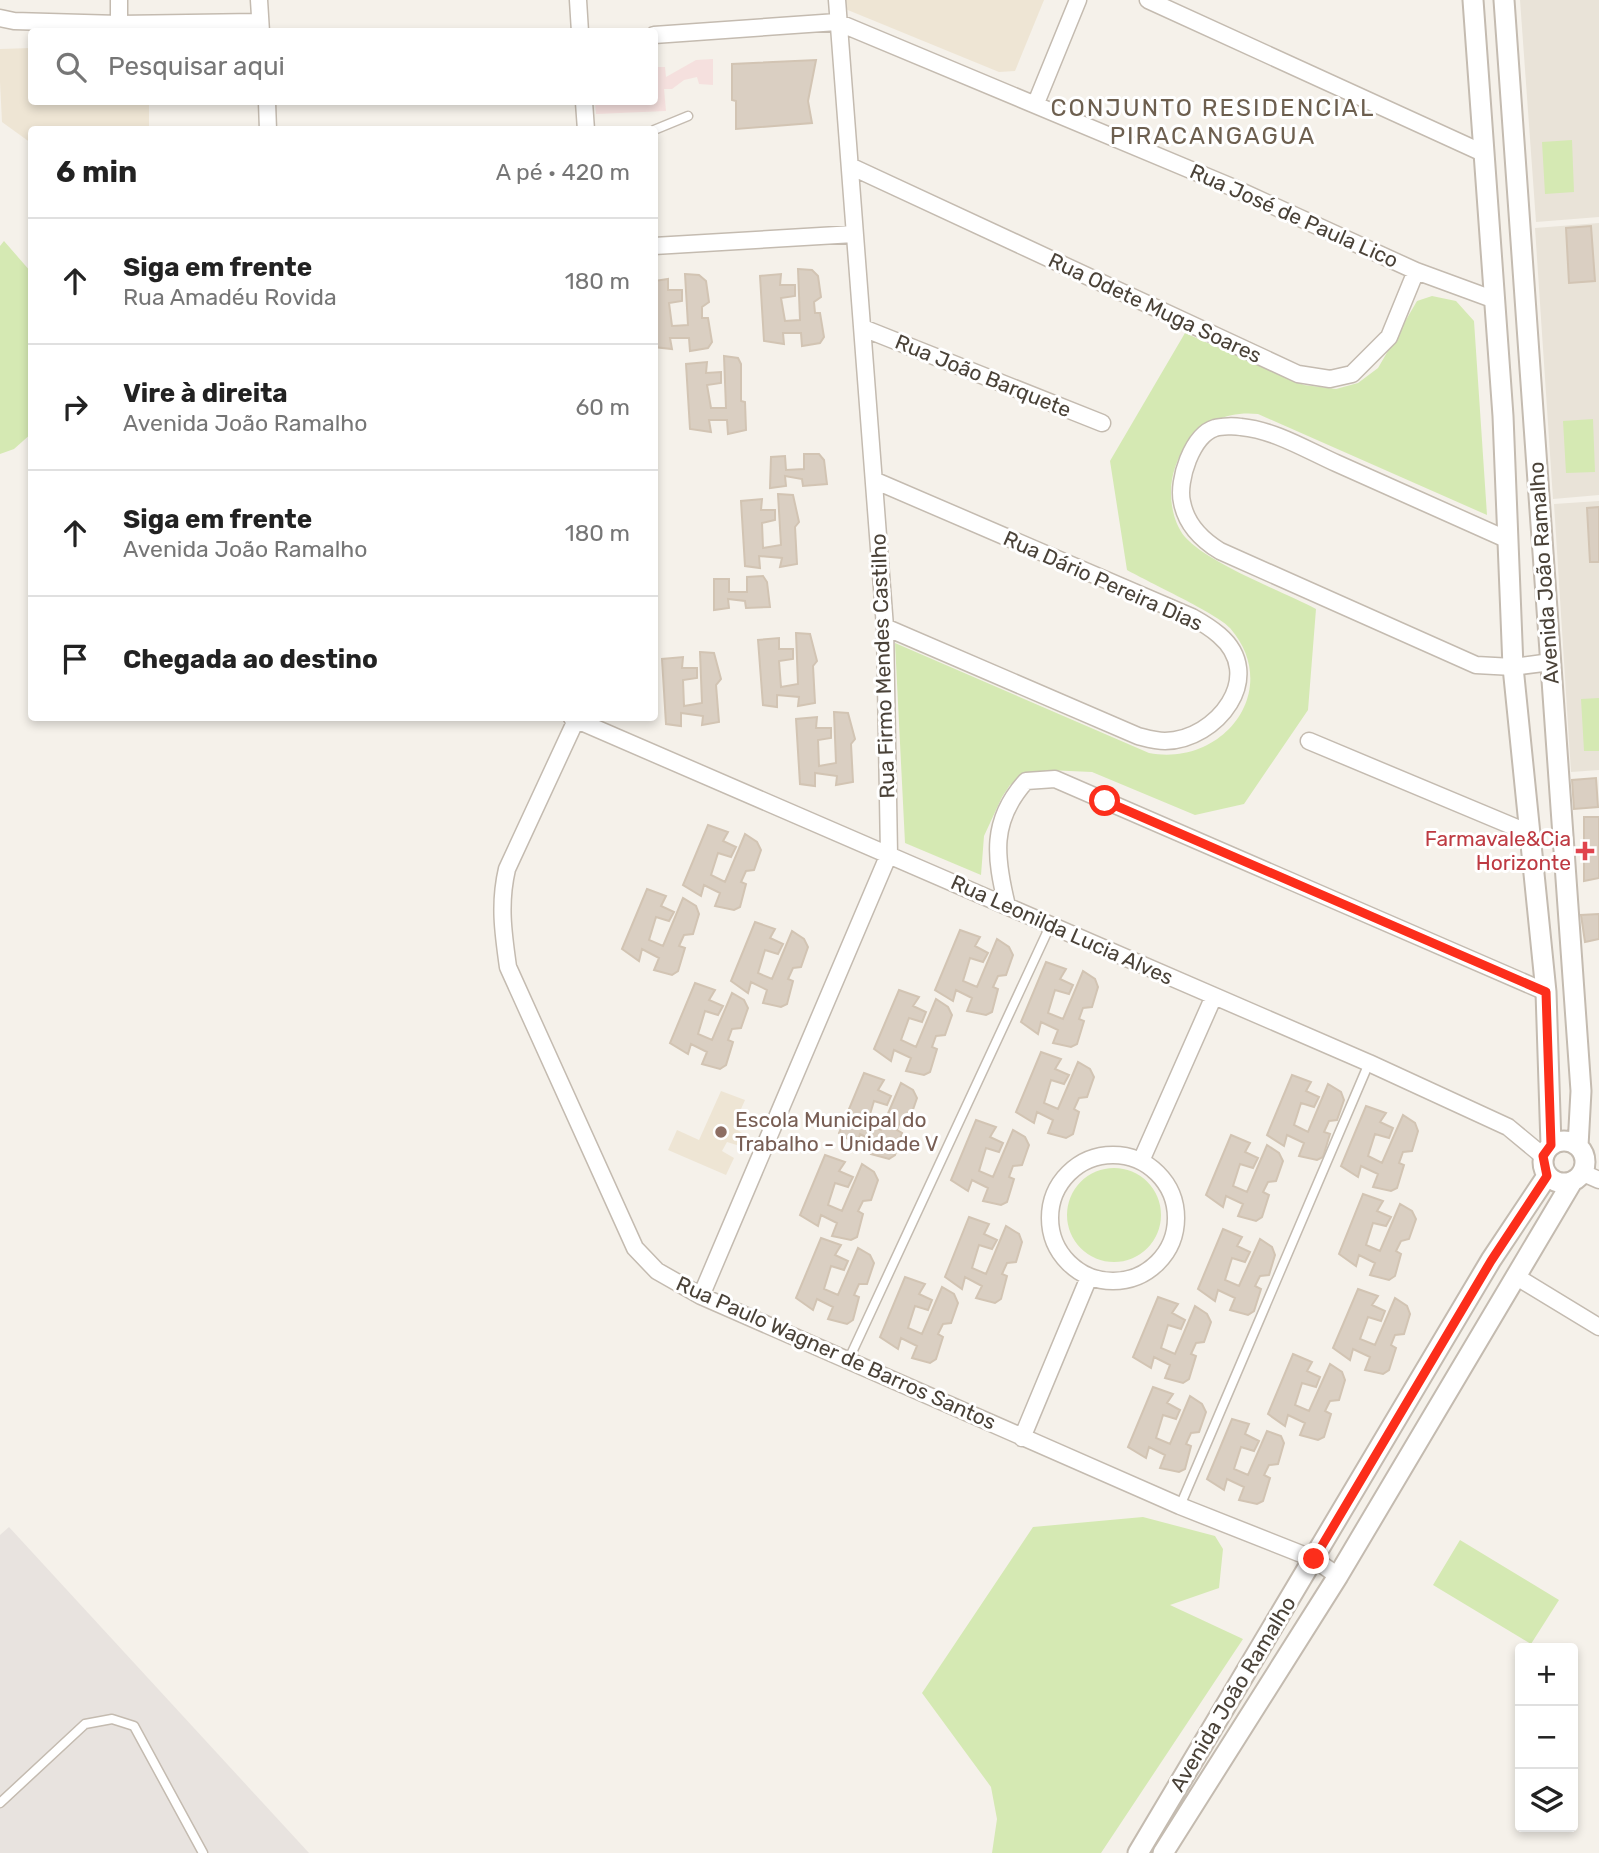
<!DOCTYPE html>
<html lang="pt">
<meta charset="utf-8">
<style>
body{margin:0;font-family:Rubik,sans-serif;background:#f6f6f6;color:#222}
.controls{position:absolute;right:21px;bottom:21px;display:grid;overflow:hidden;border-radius:7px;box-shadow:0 4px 10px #0003}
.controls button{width:63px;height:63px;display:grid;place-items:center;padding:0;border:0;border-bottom:2px solid #e0e0e0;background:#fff;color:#222;font:35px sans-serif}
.stop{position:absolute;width:21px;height:21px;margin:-16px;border:5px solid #fc2e1b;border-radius:50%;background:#fff}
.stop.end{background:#fc2e1b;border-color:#fff;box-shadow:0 2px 7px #0008}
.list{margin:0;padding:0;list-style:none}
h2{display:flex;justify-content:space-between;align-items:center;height:91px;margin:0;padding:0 28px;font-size:30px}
h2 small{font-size:23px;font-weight:400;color:#767676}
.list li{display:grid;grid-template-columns:46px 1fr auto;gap:21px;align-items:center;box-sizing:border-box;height:126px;padding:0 28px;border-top:2px solid #e0e0e0}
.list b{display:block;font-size:26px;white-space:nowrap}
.list p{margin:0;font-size:23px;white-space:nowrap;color:#767676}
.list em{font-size:23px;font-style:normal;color:#767676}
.icon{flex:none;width:38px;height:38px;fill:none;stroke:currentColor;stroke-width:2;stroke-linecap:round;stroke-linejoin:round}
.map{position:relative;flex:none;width:1599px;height:1853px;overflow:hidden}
.search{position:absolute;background:#fff;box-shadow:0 4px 10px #0003;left:28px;top:28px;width:630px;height:77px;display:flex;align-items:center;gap:18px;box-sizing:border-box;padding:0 24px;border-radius:7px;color:#767676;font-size:26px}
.panel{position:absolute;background:#fff;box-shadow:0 4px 10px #0003;left:28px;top:126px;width:630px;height:595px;border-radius:7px}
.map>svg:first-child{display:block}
.residential{fill:#e9e3d8}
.industrial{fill:#e8e3df}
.education{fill:#eee5d4}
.medical{fill:#f5e0de}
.green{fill:#d5e9b3}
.building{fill:#dacfc2;stroke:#d2c4b3;stroke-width:2}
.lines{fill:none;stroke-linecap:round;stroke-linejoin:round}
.service-casing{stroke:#c4bbb0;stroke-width:11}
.minor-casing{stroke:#c4bbb0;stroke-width:19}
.tertiary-casing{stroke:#c4bbb0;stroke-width:23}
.service{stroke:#fff;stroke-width:8}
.minor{stroke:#fff;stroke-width:16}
.tertiary{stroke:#fff;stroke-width:19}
.route{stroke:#fc2e1b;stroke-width:9}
.health-dot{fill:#e0444e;stroke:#fff;stroke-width:2.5}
.education-dot{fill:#8d6e63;stroke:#fff;stroke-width:2.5}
.labels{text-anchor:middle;stroke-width:6;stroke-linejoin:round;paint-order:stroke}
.street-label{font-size:21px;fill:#4a4238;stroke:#fff}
.health-label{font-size:21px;fill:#be3a42;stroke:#fff;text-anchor:end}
.education-label{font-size:21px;fill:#785e54;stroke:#fff;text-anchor:start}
.quarter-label{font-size:24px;letter-spacing:2px;fill:#6d5f4f;stroke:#fff}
</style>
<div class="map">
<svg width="1599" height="1853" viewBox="0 0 1599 1853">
<rect width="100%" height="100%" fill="#f5f1ea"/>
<path class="residential" d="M1520 0H1599V217L1536 222Z
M1599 223V495L1553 499 1535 228Z
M1599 501V770L1571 772 1554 504Z"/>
<path class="industrial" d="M9 1527 309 1853H0V1535Z"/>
<path class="education" d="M838 0H1044L1015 71 999 72 838 6Z
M31 48 32 102H149V129L32 130 31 143 2 122 0 82V49Z
M721 1091 745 1100 733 1127 742 1133 740 1146 727 1142 722 1151 734 1158 726 1175 668 1150 677 1130 699 1140Z"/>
<path class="medical" d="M713 59V85L699 84 697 77 684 80 672 89H664L666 111 596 114 595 102H654L655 67H665L666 77 696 60Z"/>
<path class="green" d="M1572 140 1574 192 1545 194 1542 142Z
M4 241 31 272 32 433 14 449 0 454V246Z
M1432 296 1456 301 1474 321 1487 515 1258 414C1231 411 1206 420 1188 443 1177 457 1171 475 1171 492 1171 508 1175 525 1185 537 1209 564 1282 591 1316 609L1308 710 1244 804 1195 815 1092 772 1047 770 1010 785 1002 797 984 836 981 875 905 843 895 643 1149 753C1224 767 1283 689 1230 628 1218 614 1148 582 1127 570L1110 461 1185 333 1304 385 1336 389 1358 383 1378 368 1417 301Z
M1593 419 1595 472 1566 473 1563 421Z
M1599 698V751H1584L1581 699Z
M1067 1215a47 47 0 1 1 94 0a47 47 0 1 1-94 0Z
M1143 1517 1215 1536 1223 1549 1219 1588 1170 1605 1243 1639 1101 1853H992L997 1819 991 1787 922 1693 1033 1527Z
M1460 1540 1559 1600 1531 1644 1433 1585Z"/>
<path class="building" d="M816 60 808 101 812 123 736 129V101L732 100V64Z
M1591 226 1595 281 1569 283 1566 228Z
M798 269 812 270 818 276 821 297 814 302 815 313H820L824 337 820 343 802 346 801 333H783L784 344 764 341 760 276 781 274 780 285H795V296L781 298 785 321 800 320Z
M685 274 699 275 706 281 709 302 702 307V318H708L712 342 708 348 690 351 689 338H670L672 349 654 347V281L668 279V290H682V301L669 303 672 326 688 325Z
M724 356 738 358 741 364V401L745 402 746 430 728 434 727 420H709L711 432 690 429 686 364 707 362 706 373 721 372V383L707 385 711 408H726Z
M804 454H819L824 460 827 484 803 486 802 479 785 476 786 486 770 488 771 457 785 456 786 470 804 469Z
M778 494 793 495 799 522 795 527 797 564 780 567 782 558 759 556 760 568 745 566 741 501 762 499 761 510H775V520L762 523 763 548 781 545Z
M1599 507V562H1590L1587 508Z
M763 576 767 582 770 607 746 608 745 601 728 599 729 608 714 610V579H729V592H747V577Z
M796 633 810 634 817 661 813 666 815 703 798 706 799 697 777 695V707L763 705 758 640 779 638V649H793V659L779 661 781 687 798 684Z
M700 652 714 653 721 679 716 685 719 722 702 725 703 716 681 713V726L666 724 662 659 683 657 682 668H697V678L683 680 684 706 702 703Z
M834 712 848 713 855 739 851 744 853 782 836 785 837 776 815 773V786L800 784 796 719 817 717 816 728H831V738L818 740 819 766 836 763Z
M1596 778 1598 807 1574 809 1572 780Z
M1584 817H1599V878L1584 881Z
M708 825 728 832 723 841 736 847 731 857 718 853 711 875 725 882 745 834 757 842 761 850 754 870 746 871 741 882 746 884 740 907 734 910 715 906 720 893 704 885 701 896 683 885Z
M647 889 666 896 661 906 674 912 669 921 656 917 649 940 663 946 683 898 696 906 699 914 693 934 684 935 679 946 685 948 678 971 672 975 654 970 659 958 642 949 639 961 622 949Z
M1599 914V939L1585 942 1581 915Z
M755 922 775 929 770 938 783 944 778 954 765 950 758 973 772 979 792 931 804 939 808 947 801 967 793 968 788 979 793 981 787 1004 781 1007 763 1003 767 990 751 982 748 993 731 981Z
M960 930 980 937 975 946 988 953 983 962 970 958 963 981 977 987 997 939 1009 947 1013 955 1006 975 998 976 993 987 998 989 992 1012 986 1015 967 1011 972 998 956 990 953 1001 935 990Z
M1046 962 1066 969 1060 979 1073 985 1069 994 1055 990 1048 1013 1063 1019 1083 971 1095 979 1098 987 1092 1007 1083 1008 1079 1019 1084 1021 1077 1044 1071 1047 1053 1043 1058 1030 1041 1022 1038 1034 1021 1022Z
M695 983 715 990 709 1000 723 1006 718 1015 705 1011 698 1034 712 1040 732 993 744 1000 748 1008 741 1028 732 1029 728 1040 733 1042 726 1065 720 1069 702 1064 707 1052 691 1044 688 1054 670 1043Z
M899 990 919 997 913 1006 926 1012 922 1022 909 1018 901 1040 916 1047 936 999 948 1007 952 1015 945 1035 936 1036 932 1047 937 1049 930 1072 924 1075 906 1071 911 1058 894 1050 891 1061 874 1049Z
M1041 1052 1061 1059 1055 1069 1069 1075 1064 1084 1051 1080 1044 1103 1058 1109 1078 1062 1090 1069 1094 1077 1087 1097 1079 1098 1074 1109 1079 1112 1073 1134 1066 1138 1048 1133 1053 1120 1037 1112 1034 1123 1016 1112Z
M864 1073 884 1080 878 1090 891 1096 887 1105 874 1101 867 1124 881 1130 901 1083 913 1090 917 1098 910 1118 901 1119 897 1130 902 1133 895 1155 889 1159 871 1154 876 1142 860 1134 857 1145 839 1133Z
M1292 1075 1311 1082 1306 1091 1319 1097 1314 1107 1301 1103 1294 1125 1308 1132 1328 1084 1341 1092 1344 1100 1337 1120 1329 1121 1324 1132 1330 1134 1323 1157 1317 1160 1299 1156 1304 1143 1287 1135 1284 1146 1267 1135Z
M1366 1106 1386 1113 1380 1122 1393 1128 1389 1138 1375 1134 1368 1156 1382 1163 1403 1115 1415 1123 1418 1131 1412 1151 1403 1152 1399 1163 1404 1165 1397 1188 1391 1191 1373 1187 1378 1174 1361 1166 1358 1177 1341 1166Z
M976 1120 996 1127 990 1137 1003 1143 999 1152 986 1148 979 1171 993 1177 1013 1130 1025 1137 1029 1145 1022 1165 1013 1166 1009 1177 1014 1179 1007 1202 1001 1205 983 1201 988 1188 972 1180 968 1191 951 1180Z
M1231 1135 1250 1143 1245 1152 1258 1158 1253 1168 1240 1164 1233 1186 1247 1192 1267 1145 1279 1153 1283 1161 1276 1181 1268 1182 1263 1192 1269 1195 1262 1217 1256 1221 1238 1216 1243 1204 1226 1196 1223 1207 1206 1195Z
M825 1155 845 1162 839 1171 853 1177 848 1187 835 1183 828 1205 842 1211 862 1164 874 1172 878 1180 871 1200 863 1201 858 1211 863 1214 857 1237 851 1240 832 1236 837 1223 821 1215 818 1226 800 1215Z
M1363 1194 1383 1201 1377 1211 1391 1217 1386 1226 1373 1223 1366 1245 1380 1251 1400 1204 1412 1211 1416 1219 1409 1239 1401 1241 1396 1251 1401 1254 1395 1276 1389 1280 1370 1275 1375 1263 1359 1255 1356 1266 1339 1254Z
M969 1217 989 1224 984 1234 997 1240 992 1249 979 1245 972 1268 986 1274 1006 1226 1019 1234 1022 1242 1016 1262 1007 1263 1002 1274 1007 1276 1001 1299 995 1303 976 1298 982 1286 965 1277 962 1289 945 1277Z
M1223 1229 1242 1237 1237 1246 1250 1252 1245 1262 1232 1258 1225 1280 1239 1286 1260 1239 1272 1247 1275 1255 1269 1275 1260 1276 1255 1286 1261 1289 1254 1311 1248 1315 1230 1310 1235 1298 1218 1290 1215 1301 1198 1289Z
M821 1238 841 1245 835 1255 848 1261 844 1270 831 1266 824 1289 838 1295 858 1248 870 1255 874 1263 867 1284H859L854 1295 859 1297 853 1320 847 1324 828 1319 833 1307 817 1299 813 1310 796 1298Z
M905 1277 925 1284 919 1294 932 1300 928 1310 915 1306 908 1328 922 1334 942 1287 954 1294 958 1303 951 1323 943 1324 938 1334 943 1337 936 1359 930 1363 912 1358 917 1346 901 1338 898 1349 880 1337Z
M1358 1289 1378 1296 1372 1305 1385 1311 1381 1321 1368 1317 1360 1339 1375 1345 1395 1298 1407 1306 1410 1314 1404 1334 1395 1335 1391 1345 1396 1348 1389 1370 1383 1374 1365 1370 1370 1357 1353 1349 1350 1360 1333 1348Z
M1158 1297 1178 1304 1172 1313 1185 1320 1181 1329 1168 1325 1161 1348 1175 1354 1195 1306 1207 1314 1211 1322 1204 1342 1196 1343 1191 1354 1196 1356 1189 1379 1183 1383 1165 1378 1170 1365 1154 1357 1151 1368 1133 1357Z
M1293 1354 1312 1362 1307 1371 1320 1377 1316 1387 1302 1383 1295 1405 1309 1411 1330 1364 1342 1372 1345 1380 1339 1400 1330 1401 1325 1411 1331 1414 1324 1437 1318 1440 1300 1435 1305 1423 1288 1415 1285 1426 1268 1414Z
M1153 1387 1173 1394 1167 1403 1180 1410 1176 1419 1163 1415 1156 1438 1170 1444 1190 1396 1202 1404 1206 1412 1199 1432 1191 1433 1186 1444 1191 1446 1185 1469 1179 1472 1160 1468 1165 1455 1149 1447 1146 1458 1128 1447Z
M1232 1419 1249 1424 1245 1434 1259 1441 1254 1451 1241 1447 1234 1469 1248 1475 1267 1431 1281 1436 1284 1443 1278 1464 1269 1465 1264 1475 1270 1478 1263 1501 1257 1504 1239 1500 1244 1487 1227 1479 1224 1490 1207 1479Z"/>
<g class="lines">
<g class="service-casing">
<path id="service" d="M654 130 688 116
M848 1361 1050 926
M1180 1506 1369 1063
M0 1803 85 1724 112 1719 134 1726 203 1853"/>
</g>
<g class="minor-casing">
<path id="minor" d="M119 0V24
M259 0 261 32
M578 0 580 32
M1148 0 1483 153
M0 18 14 21 119 24 260 22
M654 35 837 22 1234 188 1416 271 1495 300
M267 102 268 130
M584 102 586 130
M1036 103 1078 0
M850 166 1298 374 1330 379 1352 374 1389 337 1416 271
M654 246 854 234
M863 328 1102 423
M876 481 1192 617C1201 622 1211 628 1219 635 1267 676 1217 740 1165 741 1156 741 1146 738 1138 736L885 627
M1506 539C1449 514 1393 488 1336 463 1307 450 1274 430 1241 427 1235 426 1221 426 1215 428 1192 435 1177 481 1182 502 1186 524 1202 540 1220 551L1476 665 1513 667 1551 662
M572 718 1369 1063 1508 1127 1543 1156
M576 720 507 869C499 903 503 932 508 967L635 1248 657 1271 701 1296 1180 1506 1314 1559 1338 1576
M1309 741 1529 833
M1007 906C995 857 990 821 1026 781L1055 779 1546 992
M1050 1218a63 63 0 1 1 126 0a63 63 0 1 1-126 0Z
M1141 1161 1214 996
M1583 1173 1599 1180
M1515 1276 1599 1327
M701 1296 889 854 885 627 837 0
M1022 1438 1089 1277"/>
</g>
<g class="tertiary-casing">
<path id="tertiary" d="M1473 0 1503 416 1513 667 1546 992 1551 1145
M1504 0 1581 1091 1578 1146
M1543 1162a21 21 0 1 1 42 0a21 21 0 1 1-42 0Z
M1138 1853 1491 1260 1547 1176
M1163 1853 1338 1576 1572 1182"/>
</g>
<use href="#service" class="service"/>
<use href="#minor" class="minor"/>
<use href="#tertiary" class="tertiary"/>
</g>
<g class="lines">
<path class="route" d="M1105 801 1546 992 1551 1145 1543 1156 1547 1176 1491 1261 1314 1559"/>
</g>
<path class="health-dot" d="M1581.5 840.5h7v7h7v7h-7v7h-7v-7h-7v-7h7z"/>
<circle class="education-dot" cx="721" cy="1132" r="7"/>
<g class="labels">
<g class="street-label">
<text transform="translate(1294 216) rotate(24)" y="7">Rua José de Paula Lico</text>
<text transform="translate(1155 308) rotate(25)" y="7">Rua Odete Muga Soares</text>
<text transform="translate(983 376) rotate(22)" y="7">Rua João Barquete</text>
<text transform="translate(1544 573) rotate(-94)" y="7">Avenida João Ramalho</text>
<text transform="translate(1103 581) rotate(24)" y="7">Rua Dário Pereira Dias</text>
<text transform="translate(883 666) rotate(-92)" y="7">Rua Firmo Mendes Castilho</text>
<text transform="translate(1062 930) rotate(24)" y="7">Rua Leonilda Lucia Alves</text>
<text transform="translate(836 1353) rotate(24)" y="7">Rua Paulo Wagner de Barros Santos</text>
<text transform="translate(1233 1694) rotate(-59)" y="7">Avenida João Ramalho</text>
</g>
<g class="health-label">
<text x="1571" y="846">Farmavale&amp;Cia<tspan x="1571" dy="24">Horizonte</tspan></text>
</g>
<g class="education-label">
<text x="735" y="1127">Escola Municipal do<tspan x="735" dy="24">Trabalho - Unidade V</tspan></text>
</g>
<g class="quarter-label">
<text x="1213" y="116">CONJUNTO RESIDENCIAL<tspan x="1213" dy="28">PIRACANGAGUA</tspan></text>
</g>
</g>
</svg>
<div class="controls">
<button>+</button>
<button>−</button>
<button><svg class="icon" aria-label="layers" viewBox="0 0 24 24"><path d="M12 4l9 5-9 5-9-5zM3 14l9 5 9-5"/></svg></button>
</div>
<div class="stop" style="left:1105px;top:801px"></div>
<div class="stop end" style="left:1314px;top:1559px"></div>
<div class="search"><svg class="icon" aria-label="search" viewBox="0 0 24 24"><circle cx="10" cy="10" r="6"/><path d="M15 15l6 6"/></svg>Pesquisar aqui</div>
<section class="panel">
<h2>6 min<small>A pé · 420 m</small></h2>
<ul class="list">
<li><svg class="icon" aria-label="ahead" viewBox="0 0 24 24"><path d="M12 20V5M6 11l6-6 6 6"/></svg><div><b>Siga em frente</b><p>Rua Amadéu Rovida</p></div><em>180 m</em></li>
<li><svg class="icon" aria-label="right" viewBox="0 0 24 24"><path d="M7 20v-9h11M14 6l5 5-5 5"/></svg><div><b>Vire à direita</b><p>Avenida João Ramalho</p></div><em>60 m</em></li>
<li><svg class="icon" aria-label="ahead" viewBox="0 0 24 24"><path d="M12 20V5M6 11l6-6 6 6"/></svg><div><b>Siga em frente</b><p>Avenida João Ramalho</p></div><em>180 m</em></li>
<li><svg class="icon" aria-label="arrive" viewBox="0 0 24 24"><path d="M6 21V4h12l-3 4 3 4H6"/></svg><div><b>Chegada ao destino</b></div></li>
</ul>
</section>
</div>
